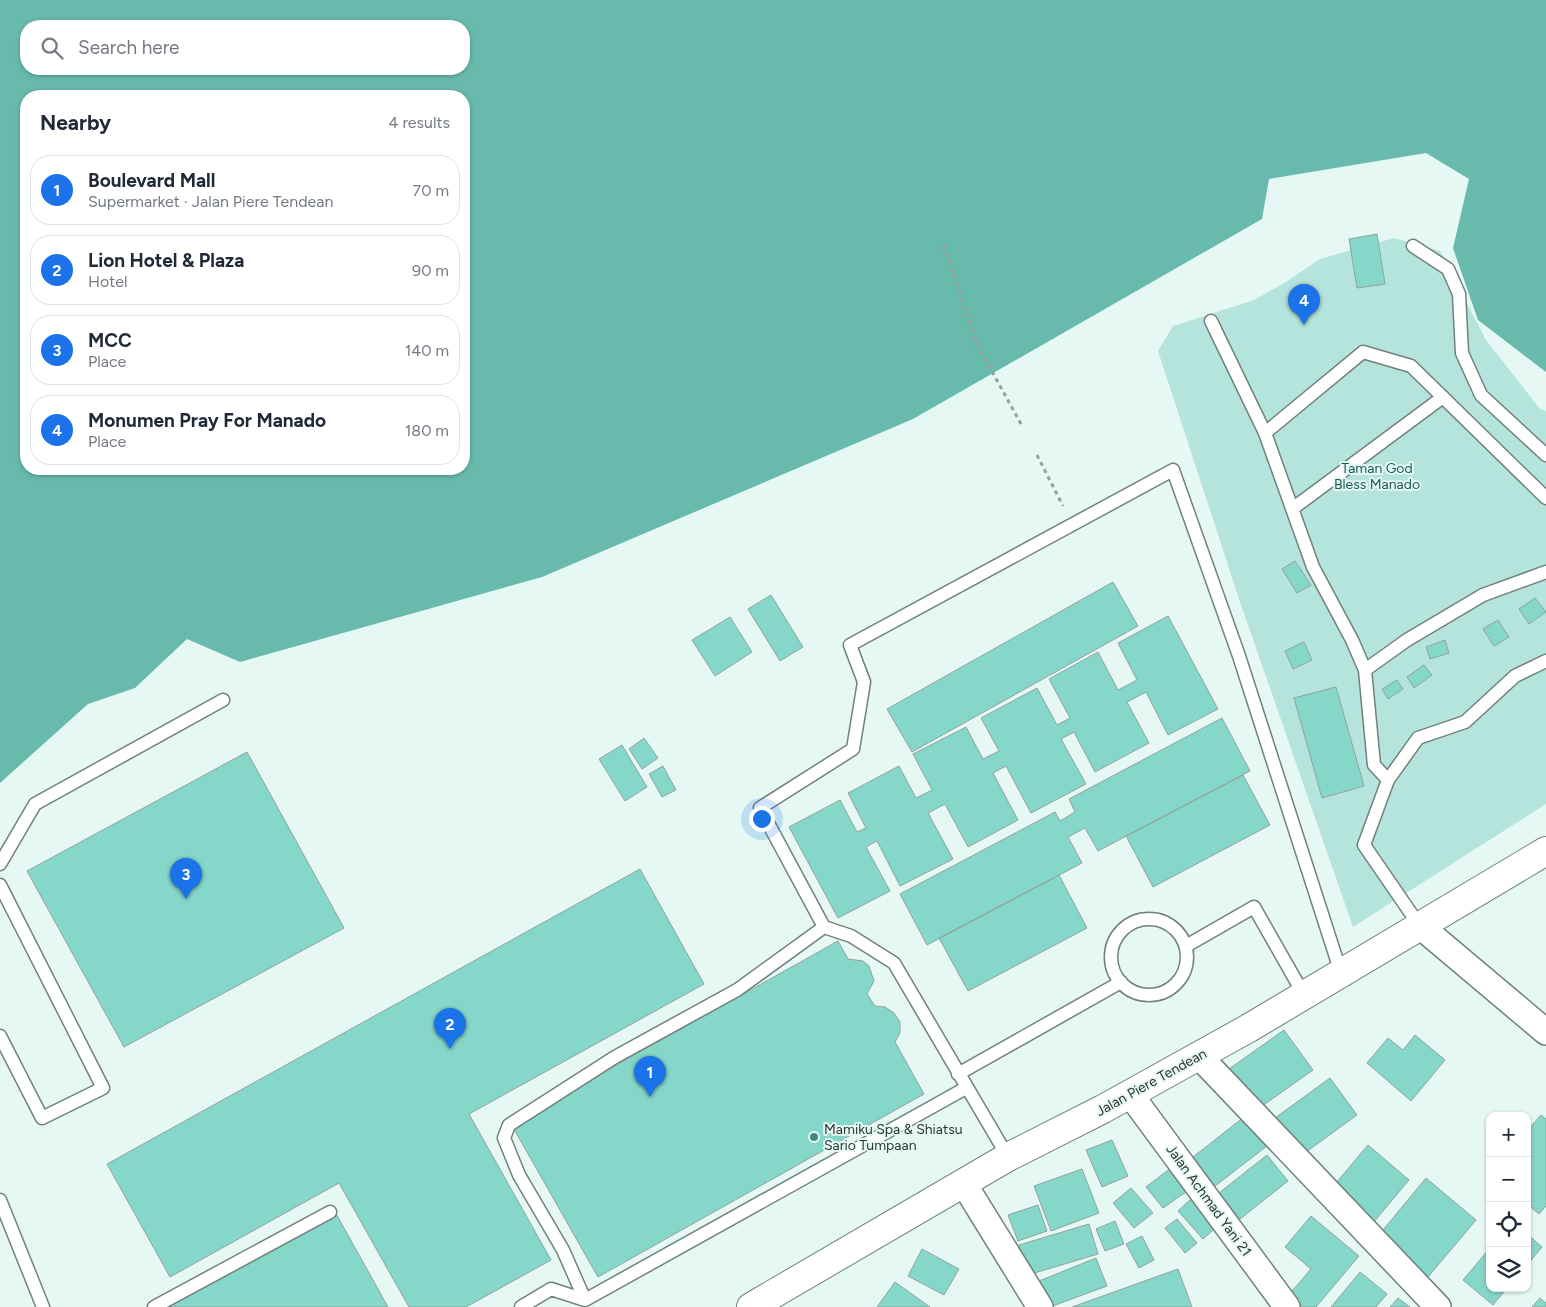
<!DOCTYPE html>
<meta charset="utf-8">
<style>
body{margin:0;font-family:Figtree,sans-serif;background:#f6f6f7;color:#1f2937}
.controls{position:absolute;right:15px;bottom:15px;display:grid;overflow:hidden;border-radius:10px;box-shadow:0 1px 4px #0004}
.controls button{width:45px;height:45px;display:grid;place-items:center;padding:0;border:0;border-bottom:1px solid #e0e1e3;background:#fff;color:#1f2937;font:25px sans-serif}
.you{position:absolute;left:761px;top:818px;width:18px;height:18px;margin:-12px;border:4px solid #fff;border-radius:50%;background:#1a73e8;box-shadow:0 0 0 8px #1a73e833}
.badge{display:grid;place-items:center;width:32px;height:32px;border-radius:50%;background:#1a73e8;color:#fff;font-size:16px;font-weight:700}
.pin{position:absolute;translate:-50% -41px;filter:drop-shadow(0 1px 2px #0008)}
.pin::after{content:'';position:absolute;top:26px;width:18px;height:15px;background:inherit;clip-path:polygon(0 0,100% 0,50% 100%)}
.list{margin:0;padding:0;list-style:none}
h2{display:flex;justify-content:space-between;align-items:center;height:65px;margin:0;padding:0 20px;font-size:21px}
h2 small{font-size:16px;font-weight:400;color:#747a83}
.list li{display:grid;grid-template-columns:32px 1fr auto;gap:15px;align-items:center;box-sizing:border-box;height:70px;margin:0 10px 10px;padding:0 10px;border:1px solid #e0e1e3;border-radius:20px}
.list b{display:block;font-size:19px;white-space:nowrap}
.list p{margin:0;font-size:16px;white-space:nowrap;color:#747a83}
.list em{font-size:16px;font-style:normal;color:#747a83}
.icon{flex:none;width:28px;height:28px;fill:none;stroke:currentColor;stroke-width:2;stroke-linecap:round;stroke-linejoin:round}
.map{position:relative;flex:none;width:1546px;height:1307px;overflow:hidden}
.search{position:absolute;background:#fff;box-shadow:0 1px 4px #0004;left:20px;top:20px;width:450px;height:55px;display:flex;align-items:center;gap:12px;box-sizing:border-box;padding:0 18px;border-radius:20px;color:#747a83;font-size:19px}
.panel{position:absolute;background:#fff;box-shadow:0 1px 4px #0004;left:20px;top:90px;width:450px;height:385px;border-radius:20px}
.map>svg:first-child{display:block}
.green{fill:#b4e4db}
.water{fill:#68baac;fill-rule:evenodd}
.building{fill:#85d7c9;stroke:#92a29f}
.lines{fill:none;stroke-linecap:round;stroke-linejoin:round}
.service-casing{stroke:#71817e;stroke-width:15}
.minor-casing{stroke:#71817e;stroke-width:28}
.trunk-casing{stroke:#71817e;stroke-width:30}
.path{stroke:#94a19e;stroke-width:3;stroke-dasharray:4 4;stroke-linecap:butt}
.service{stroke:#fff;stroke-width:12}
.minor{stroke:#fff;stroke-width:25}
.trunk{stroke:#fff;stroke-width:28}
.poi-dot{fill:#44897d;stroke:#e6f8f4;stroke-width:2}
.labels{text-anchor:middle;stroke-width:4;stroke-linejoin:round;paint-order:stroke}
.park-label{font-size:14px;fill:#185c53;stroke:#e6f8f4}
.street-label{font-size:14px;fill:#2f3534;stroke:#e6f8f4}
.poi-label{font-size:14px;fill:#2f3534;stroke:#e6f8f4;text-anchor:start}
</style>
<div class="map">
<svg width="1546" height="1307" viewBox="0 0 1546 1307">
<rect width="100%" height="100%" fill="#e6f8f4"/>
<path class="green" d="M1394 238 1440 251 1486 340 1540 409 1546 411V804L1353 927 1240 602 1158 351 1173 326 1254 300 1286 282 1320 259Z"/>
<path class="water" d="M0 0H1546V372L1478 320 1453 248 1469 179 1426 153 1269 179 1262 219 913 419 542 577 240 662 187 639 135 688 88 704 0 783ZM26 26H464V69H26ZM26 96H464V469H26Z"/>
<path class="building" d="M1377 234 1385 284 1357 288 1349 239Z
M1295 561 1311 585 1297 593 1282 569Z
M1113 582 1138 626 912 752 887 709Z
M771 595 803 647 780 661 748 609Z
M1535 598 1546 612 1529 624 1519 609Z
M1168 616 1218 709 1168 735 1146 692 1127 702 1149 743 1095 772 1074 732 1061 739 1086 784 1031 813 1006 766 993 773 1018 820 968 847 945 804 928 813 953 859 900 886 877 841 866 847 890 891 838 918 789 827 840 800 857 832 866 828 848 793 899 766 916 798 932 790 913 754 966 727 983 759 999 751 981 718 1037 688 1057 725 1070 718 1049 679 1098 652 1118 690 1137 680 1118 643Z
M730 617 752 652 715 676 692 640Z
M1498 620 1509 637 1494 646 1483 629Z
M1445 640 1449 653 1430 659 1426 647Z
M1304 642 1312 660 1293 669 1285 651Z
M1424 665 1432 675 1414 688 1407 677Z
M1397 680 1403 689 1388 699 1382 689Z
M1336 687 1364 786 1322 798 1294 698Z
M1222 718 1250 771 1098 851 1085 828 1068 837 1082 863 927 945 900 894 1055 812 1060 821 1075 812 1069 799Z
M644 738 658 758 642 769 629 749Z
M622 745 647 787 625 801 599 759Z
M247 752 344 928 124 1047 27 871Z
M663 766 676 790 662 797 649 774Z
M1243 775 1270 825 1153 887 1126 836Z
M640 869 704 984 469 1114 551 1260 466 1307H409L339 1183 170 1277 107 1164Z
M1059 875 1087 928 968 991 939 938Z
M838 941 848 959 863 961 869 966 874 981 867 994 875 1006 885 1007 894 1013 900 1022V1033L895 1042 924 1094 598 1277 511 1124Z
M1284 1030 1313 1070 1258 1109 1229 1069Z
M1415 1035 1445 1060 1411 1101 1367 1063 1388 1038 1403 1050Z
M1330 1078 1357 1115 1302 1155 1275 1118Z
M1541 1115 1546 1119V1206L1539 1214 1527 1204 1529 1151 1527 1131Z
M1244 1117 1267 1146 1215 1186 1193 1157Z
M1112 1140 1128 1176 1102 1187 1086 1150Z
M1368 1145 1409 1180 1373 1223 1331 1189Z
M1267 1155 1288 1181 1240 1219 1219 1193Z
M1176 1164 1193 1187 1163 1208 1146 1187Z
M1082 1169 1099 1213 1051 1231 1034 1186Z
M1426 1178 1476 1220 1428 1277 1378 1236Z
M1131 1188 1153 1213 1134 1228 1113 1203Z
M1194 1196 1220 1224 1203 1239 1178 1211Z
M1038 1205 1047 1231 1018 1241 1008 1215Z
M334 1210 388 1307H158Z
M1311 1216 1359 1256 1316 1307H1299L1287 1297 1311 1269 1285 1247Z
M1177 1219 1197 1243 1185 1253 1165 1228Z
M1115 1221 1124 1244 1105 1251 1096 1229Z
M1089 1224 1098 1254 1028 1275 1019 1245Z
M1527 1234 1542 1247 1527 1265Z
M1142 1236 1154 1260 1139 1268 1126 1244Z
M1490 1248V1288H1507L1493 1305 1463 1280Z
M922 1249 959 1269 944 1295 908 1276Z
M1096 1258 1107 1286 1050 1307 1039 1281Z
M1178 1269 1192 1307H1072Z
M1360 1272 1387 1294 1376 1307H1331Z
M895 1282 930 1307H877Z
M1398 1298 1410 1307H1390Z
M1540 1298 1546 1303V1307H1532Z"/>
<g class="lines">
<g class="service-casing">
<path id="service" d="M1413 246 1448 269 1459 294 1462 353 1481 395 1546 455
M1211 321 1265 433 1313 567 1352 640 1365 670
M1265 433 1363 352 1411 366 1546 498
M1292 509 1443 397
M1546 572 1483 595 1407 640 1365 670 1374 765 1388 780 1418 738 1465 722 1515 676 1546 661
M1388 780 1364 845 1419 925
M0 864 35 804 223 700
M0 885 103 1088 42 1118 0 1036
M1111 957a38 38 0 1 1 76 0a38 38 0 1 1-76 0Z
M824 927 760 808 853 749 864 682 850 645 1173 470 1239 656 1341 973
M1186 946 1254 907 1304 995
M958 1074 1121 982
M0 1200 43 1307
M585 1300 563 1250 519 1175 504 1138 509 1125 615 1057 737 990 824 927 851 936 894 963 1008 1157
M154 1307 330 1212
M521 1307 551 1289 585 1300 966 1088"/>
</g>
<g class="minor-casing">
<path id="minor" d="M1419 925 1546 1032
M1199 1056 1438 1307
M1130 1094 1287 1307
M964 1184 1040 1307"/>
</g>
<g class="trunk-casing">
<path id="trunk" d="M751 1307 1008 1157 1103 1109 1249 1028 1546 851"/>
</g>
<path class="path" d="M943 245 978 346 1021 424
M1037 455 1063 506"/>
<use href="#service" class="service"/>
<use href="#minor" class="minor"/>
<use href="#trunk" class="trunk"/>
</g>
<circle class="poi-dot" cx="814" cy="1137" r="5"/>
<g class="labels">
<g class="park-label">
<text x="1377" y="473">Taman God<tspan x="1377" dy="16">Bless Manado</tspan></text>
</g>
<g class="street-label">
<text transform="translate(1151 1082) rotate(-29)" y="5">Jalan Piere Tendean</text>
<text transform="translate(1209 1200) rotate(54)" y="5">Jalan Achmad Yani 21</text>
</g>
<g class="poi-label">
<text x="824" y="1134">Mamiku Spa &amp; Shiatsu<tspan x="824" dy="16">Sario Tumpaan</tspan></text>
</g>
</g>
</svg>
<div class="controls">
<button>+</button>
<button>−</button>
<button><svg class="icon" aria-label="locate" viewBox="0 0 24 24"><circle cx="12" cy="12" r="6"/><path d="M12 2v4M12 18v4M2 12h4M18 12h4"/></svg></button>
<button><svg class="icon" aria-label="layers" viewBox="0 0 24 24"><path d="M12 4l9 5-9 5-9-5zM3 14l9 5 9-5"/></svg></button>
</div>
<div class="you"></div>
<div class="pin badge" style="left:650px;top:1097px">1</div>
<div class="pin badge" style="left:450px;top:1049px">2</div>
<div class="pin badge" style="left:186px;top:899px">3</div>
<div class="pin badge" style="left:1304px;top:325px">4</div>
<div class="search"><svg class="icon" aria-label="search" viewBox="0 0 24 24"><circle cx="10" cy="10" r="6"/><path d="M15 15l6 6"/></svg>Search here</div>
<section class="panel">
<h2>Nearby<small>4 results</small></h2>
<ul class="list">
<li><span class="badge">1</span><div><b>Boulevard Mall</b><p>Supermarket · Jalan Piere Tendean</p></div><em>70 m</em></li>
<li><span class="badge">2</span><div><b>Lion Hotel &amp; Plaza</b><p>Hotel</p></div><em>90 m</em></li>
<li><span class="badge">3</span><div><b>MCC</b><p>Place</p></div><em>140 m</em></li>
<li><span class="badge">4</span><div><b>Monumen Pray For Manado</b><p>Place</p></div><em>180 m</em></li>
</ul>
</section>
</div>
